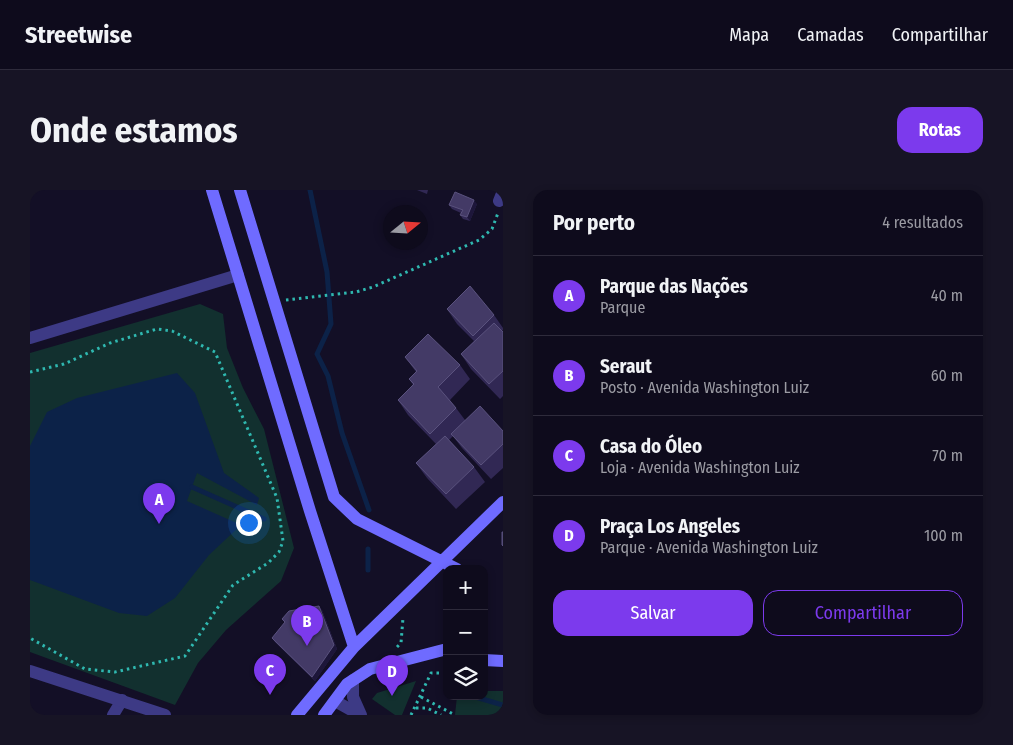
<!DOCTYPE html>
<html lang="pt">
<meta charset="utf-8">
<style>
body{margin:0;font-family:"Fira Sans Condensed",sans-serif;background:#171425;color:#f1f3f6}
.controls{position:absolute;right:15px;bottom:15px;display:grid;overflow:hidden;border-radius:10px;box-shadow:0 2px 8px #0003}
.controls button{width:45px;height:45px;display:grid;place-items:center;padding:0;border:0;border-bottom:1px solid #2e2b3b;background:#0e0b1c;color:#f1f3f6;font:25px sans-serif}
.compass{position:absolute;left:353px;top:15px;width:45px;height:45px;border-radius:50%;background:#0e0b1c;box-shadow:0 2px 8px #0003;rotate:72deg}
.you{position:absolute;left:218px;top:332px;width:18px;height:18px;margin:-12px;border:4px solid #fff;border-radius:50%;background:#1a73e8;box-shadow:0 0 0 8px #1a73e833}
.badge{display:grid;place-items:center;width:32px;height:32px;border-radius:50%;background:#7c3aed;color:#fff;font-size:16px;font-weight:700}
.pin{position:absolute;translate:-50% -41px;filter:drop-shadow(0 1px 2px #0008)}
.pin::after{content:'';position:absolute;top:26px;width:18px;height:15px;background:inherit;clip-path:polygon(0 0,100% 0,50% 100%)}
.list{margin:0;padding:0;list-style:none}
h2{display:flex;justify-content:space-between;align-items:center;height:65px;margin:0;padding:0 20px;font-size:21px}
h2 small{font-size:16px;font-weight:400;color:#9b9ba3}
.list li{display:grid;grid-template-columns:32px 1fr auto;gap:15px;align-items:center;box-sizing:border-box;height:80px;padding:0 20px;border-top:1px solid #2e2b3b}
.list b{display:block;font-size:19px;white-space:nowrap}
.list p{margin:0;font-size:16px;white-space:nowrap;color:#9b9ba3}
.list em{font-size:16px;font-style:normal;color:#9b9ba3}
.actions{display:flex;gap:10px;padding:15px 20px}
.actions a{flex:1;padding:11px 0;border:1px solid #7c3aed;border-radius:15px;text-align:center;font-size:18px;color:#7c3aed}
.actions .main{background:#7c3aed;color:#fff}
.icon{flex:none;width:28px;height:28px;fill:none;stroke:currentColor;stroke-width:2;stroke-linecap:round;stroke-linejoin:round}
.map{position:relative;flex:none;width:473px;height:525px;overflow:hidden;border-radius:15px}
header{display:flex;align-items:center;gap:30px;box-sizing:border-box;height:70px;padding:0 25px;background:#0e0b1c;border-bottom:1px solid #2e2b3b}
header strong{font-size:24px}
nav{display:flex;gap:28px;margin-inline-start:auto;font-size:18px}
.intro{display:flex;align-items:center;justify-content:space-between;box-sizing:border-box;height:120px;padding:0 30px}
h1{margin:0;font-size:35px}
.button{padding:12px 22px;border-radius:15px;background:#7c3aed;color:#fff;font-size:18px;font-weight:700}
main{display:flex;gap:30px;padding:0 30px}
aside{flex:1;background:#0e0b1c;border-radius:15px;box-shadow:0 2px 8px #0003}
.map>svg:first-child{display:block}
.green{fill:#12302f}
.water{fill:#0c2248}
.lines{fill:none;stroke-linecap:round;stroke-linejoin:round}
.stream{stroke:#0c2248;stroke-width:5}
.path{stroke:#2fb8b0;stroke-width:3;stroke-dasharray:2.5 4;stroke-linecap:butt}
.minor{stroke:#3d3a85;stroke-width:12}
.tertiary{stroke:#3d3a85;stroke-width:12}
.secondary{stroke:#6f6bff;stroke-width:12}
.wall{fill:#312854}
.shaded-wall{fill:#1d163a}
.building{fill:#433a66;stroke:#5a527e}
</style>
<header>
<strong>Streetwise</strong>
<nav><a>Mapa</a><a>Camadas</a><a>Compartilhar</a></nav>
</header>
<div class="intro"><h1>Onde estamos</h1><a class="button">Rotas</a></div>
<main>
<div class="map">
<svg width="473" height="525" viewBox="0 0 473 525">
<rect width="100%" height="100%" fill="#130f26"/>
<path class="green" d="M170 114 193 124 197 158 213 198 234 239 264 358 251 391 196 440 168 473 145 515 0 462V163Z
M386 491 372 525H365L342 509 347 503Z
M454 501H473V525H425L427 506H454Z"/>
<path class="water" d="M147 183 165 203 194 283 229 308 227 315 167 283 157 311 211 335 179 365 145 408 117 426 89 423 0 390V256L17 222 47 208Z"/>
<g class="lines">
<path class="stream" d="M280 0 297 82 301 134 287 164 298 186 312 243 339 320
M162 297 234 329
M338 359V380
M442 506 473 515"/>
<path class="path" d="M256 110 326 102 343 97 449 50 462 39 468 23
M0 182 34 174 80 153 127 139 142 141 185 162 247 308 253 351 249 362 238 373 203 395 155 466 85 482 55 479 0 448
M367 457 371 453 373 428
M391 507 425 525
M386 518H397L411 525
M381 525 401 483H417"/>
<path class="minor" d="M469 11 473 1
M323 490V507L331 525
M305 511 330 525
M83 525 92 510"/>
<path class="tertiary" d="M0 148 208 85
M0 481 135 525"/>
<path class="secondary" d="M182 0 280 321 324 457
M210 0 304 307 327 329 427 379
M454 470 473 471
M267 525 324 457 473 312
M294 525 317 494 340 479 417 459"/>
</g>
<path class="wall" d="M387 0H398L397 4Z
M447 14 440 31 433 29 430 25 431 23 422 19 419 15Z
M417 119 464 125 473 138V140L472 141 473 142V206L470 209 441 179 431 164 444 151 427 134Z
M375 167 430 175 440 189 420 210 435 230 473 241V278L461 289 432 258 423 246 419 250 444 277 455 292 426 319 397 288 386 273 406 254 378 225 368 210 383 195 379 189 386 182Z
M292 420 307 459 285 491 245 452 242 448 255 433 252 429Z"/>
<path class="shaded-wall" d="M444 10 447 14 440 31 437 27Z
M289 416 292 420 307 459 285 491 282 487Z"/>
<path class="building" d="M425 2 444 10 437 27 430 25 433 20 419 15Z
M440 96 464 125 443 146 417 119Z
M464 133 473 142V181L459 194 431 164Z
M398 144 430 175 408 197 426 218 400 244 368 210 384 194 379 189 387 181 375 167Z
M450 216 473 241V254L451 275 421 244Z
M415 246 444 277 416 304 386 273Z
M472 342H473V356L472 355Z
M289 416 304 455 282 487 242 448 255 432 252 429 259 421Z"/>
</svg>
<div class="controls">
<button>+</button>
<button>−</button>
<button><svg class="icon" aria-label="layers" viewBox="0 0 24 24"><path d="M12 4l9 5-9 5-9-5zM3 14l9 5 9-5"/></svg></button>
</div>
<svg class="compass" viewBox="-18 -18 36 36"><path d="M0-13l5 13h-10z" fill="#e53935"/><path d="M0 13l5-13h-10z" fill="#9b9ba3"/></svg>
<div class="you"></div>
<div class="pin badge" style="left:129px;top:334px">A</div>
<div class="pin badge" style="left:277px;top:456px">B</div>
<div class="pin badge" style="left:240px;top:505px">C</div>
<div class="pin badge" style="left:362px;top:506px">D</div>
</div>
<aside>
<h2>Por perto<small>4 resultados</small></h2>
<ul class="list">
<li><span class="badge">A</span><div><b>Parque das Nações</b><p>Parque</p></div><em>40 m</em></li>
<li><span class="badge">B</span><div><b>Seraut</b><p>Posto · Avenida Washington Luiz</p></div><em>60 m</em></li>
<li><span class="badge">C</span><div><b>Casa do Óleo</b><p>Loja · Avenida Washington Luiz</p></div><em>70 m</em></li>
<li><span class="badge">D</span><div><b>Praça Los Angeles</b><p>Parque · Avenida Washington Luiz</p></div><em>100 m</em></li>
</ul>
<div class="actions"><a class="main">Salvar</a><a>Compartilhar</a></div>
</aside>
</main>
